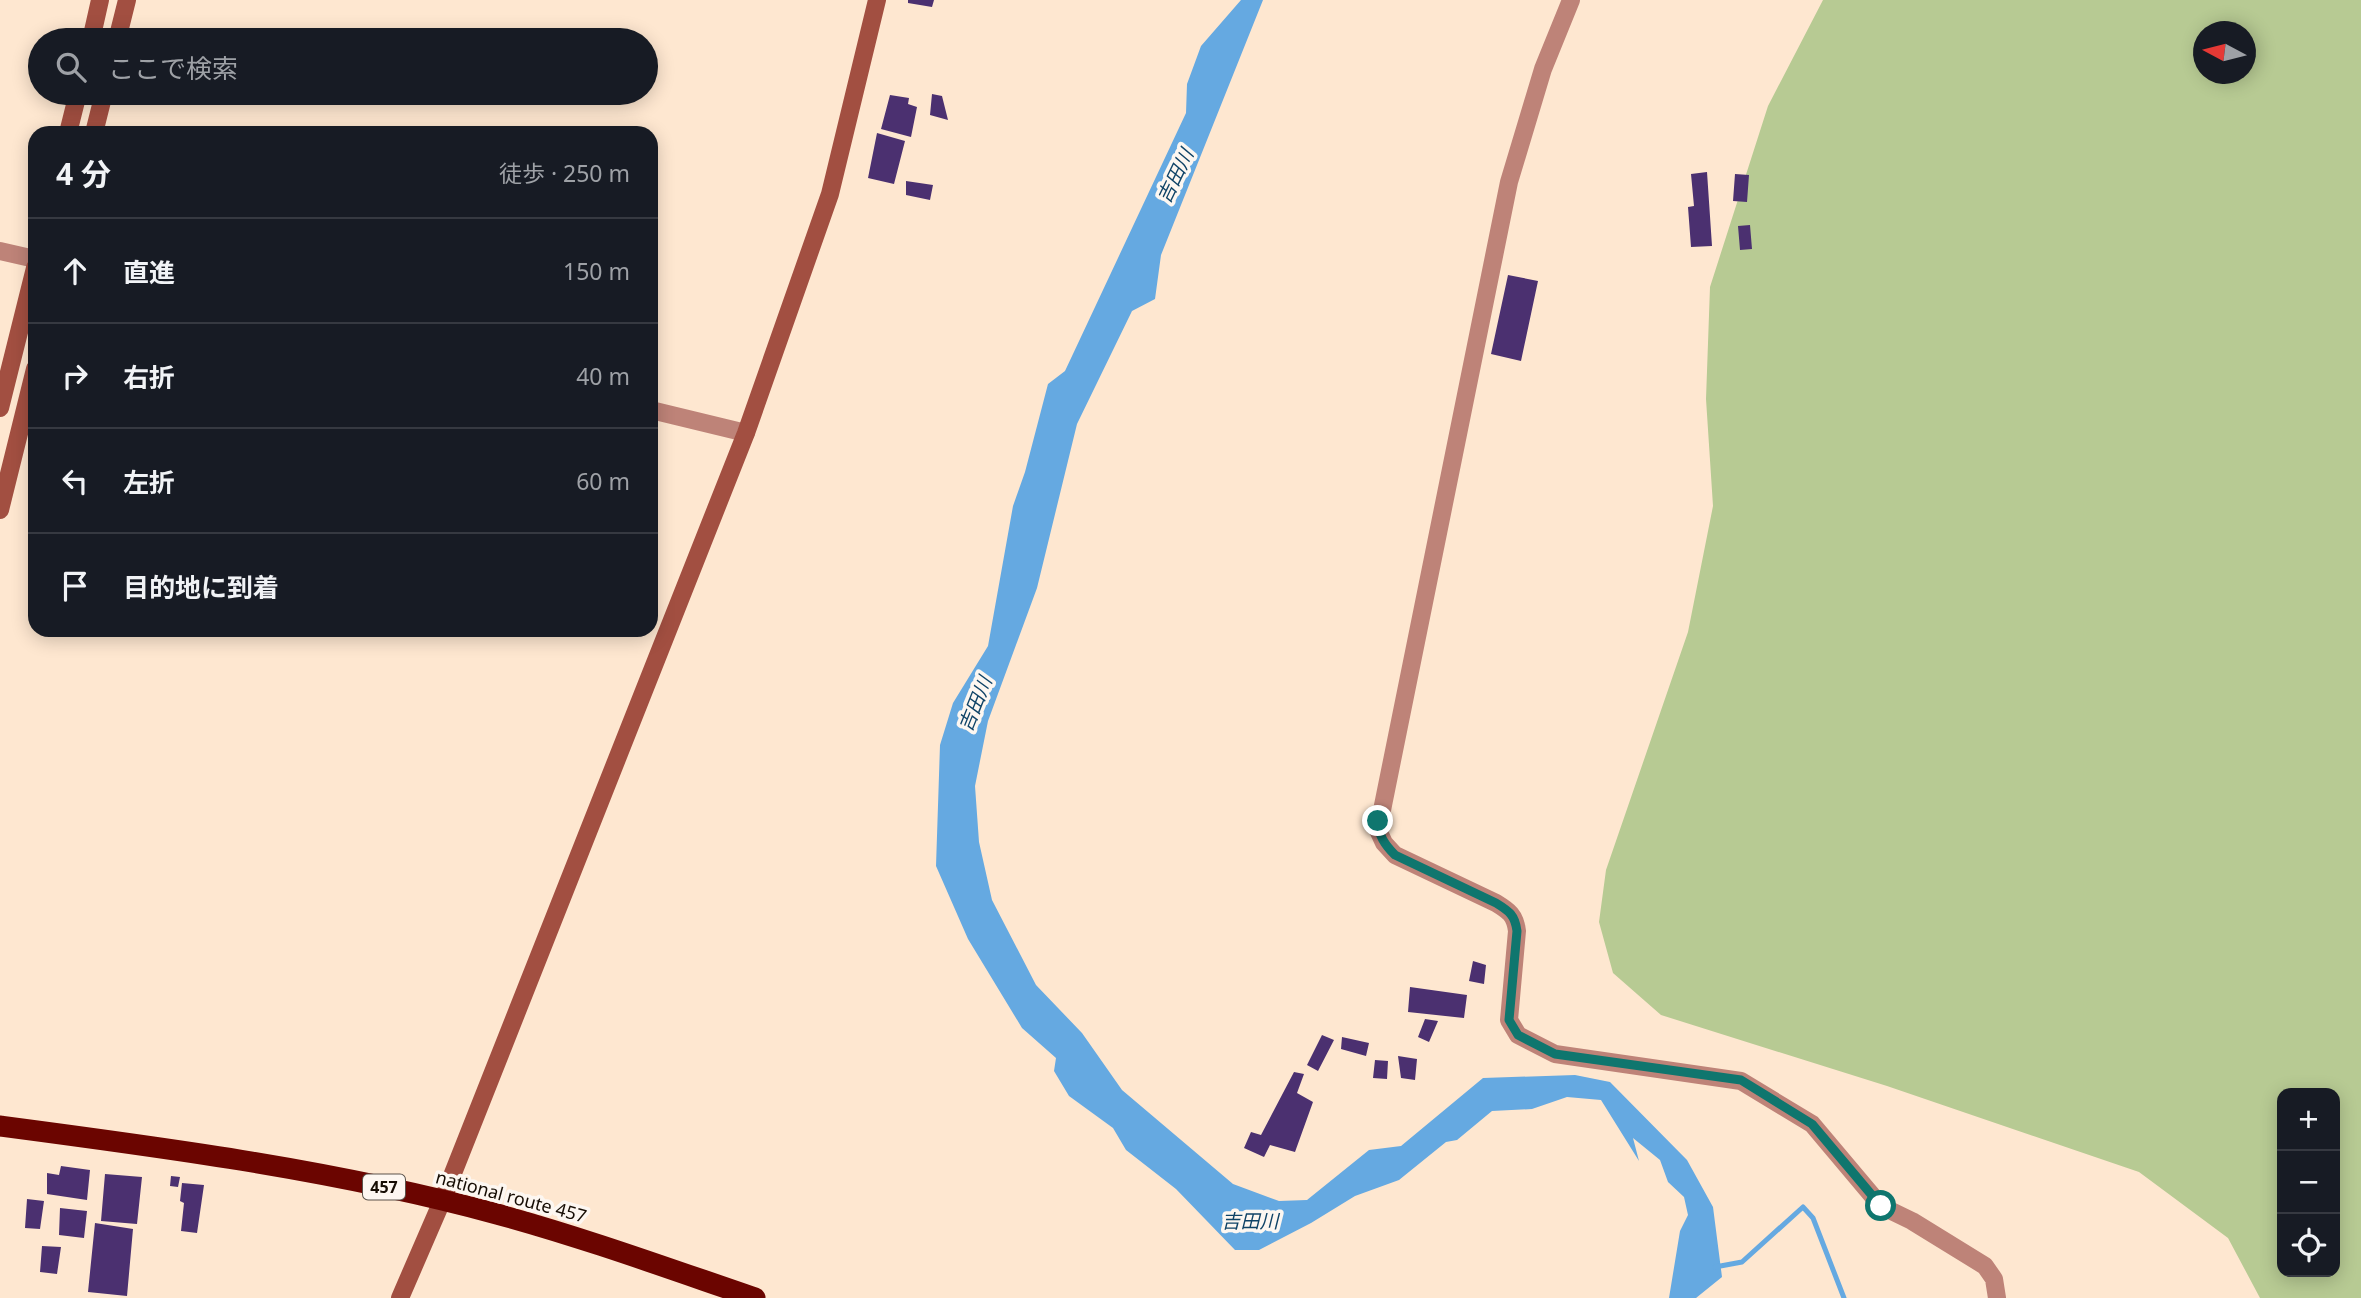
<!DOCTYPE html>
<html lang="ja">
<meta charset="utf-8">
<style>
body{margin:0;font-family:"Noto Sans","Noto Sans JP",sans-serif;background:#242831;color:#f1f3f6}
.controls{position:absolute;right:21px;bottom:21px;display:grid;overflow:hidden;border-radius:14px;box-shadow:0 4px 18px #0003}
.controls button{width:63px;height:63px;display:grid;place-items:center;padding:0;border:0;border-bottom:2px solid #363941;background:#171b24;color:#f1f3f6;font:35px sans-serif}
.compass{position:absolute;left:2193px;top:21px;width:63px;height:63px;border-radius:50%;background:#171b24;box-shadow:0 4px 18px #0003;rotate:277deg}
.stop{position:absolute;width:21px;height:21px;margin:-16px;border:5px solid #0f766e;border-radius:50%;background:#fff}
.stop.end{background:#0f766e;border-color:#fff;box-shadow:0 2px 7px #0008}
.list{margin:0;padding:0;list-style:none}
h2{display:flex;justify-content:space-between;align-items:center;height:91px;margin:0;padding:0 28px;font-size:30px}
h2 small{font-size:23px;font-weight:400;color:#9ea1a6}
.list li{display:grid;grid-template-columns:46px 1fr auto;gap:21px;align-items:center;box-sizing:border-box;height:105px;padding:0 28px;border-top:2px solid #363941}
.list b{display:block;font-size:26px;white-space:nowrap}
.list em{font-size:23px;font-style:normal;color:#9ea1a6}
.icon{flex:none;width:38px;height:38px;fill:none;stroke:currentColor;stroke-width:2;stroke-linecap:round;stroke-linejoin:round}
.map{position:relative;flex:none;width:2361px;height:1298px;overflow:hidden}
.search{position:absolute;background:#171b24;box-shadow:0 4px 18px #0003;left:28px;top:28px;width:630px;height:77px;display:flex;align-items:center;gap:18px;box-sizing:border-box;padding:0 24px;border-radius:38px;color:#9ea1a6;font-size:26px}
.panel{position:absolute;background:#171b24;box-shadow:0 4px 18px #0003;left:28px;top:126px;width:630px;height:511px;border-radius:21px}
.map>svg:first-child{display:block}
.green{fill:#b7ca93;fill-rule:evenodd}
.water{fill:#65a9e1}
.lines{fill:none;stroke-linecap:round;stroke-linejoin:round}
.stream{stroke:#65a9e1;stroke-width:5}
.building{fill:#4b3070}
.street{stroke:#be8378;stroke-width:18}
.secondary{stroke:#a24f41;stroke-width:18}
.highway{stroke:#6b0500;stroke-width:21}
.route{stroke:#0f766e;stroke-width:9}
.labels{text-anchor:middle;stroke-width:7;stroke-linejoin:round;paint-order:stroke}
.shield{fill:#fdf7f1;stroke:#5b534b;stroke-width:2}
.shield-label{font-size:16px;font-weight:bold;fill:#160d04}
.street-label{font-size:18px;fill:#160d04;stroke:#fdf7f1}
.water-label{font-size:19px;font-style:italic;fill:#0f4367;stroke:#fdf7f1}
</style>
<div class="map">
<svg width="2361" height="1298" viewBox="0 0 2361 1298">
<rect width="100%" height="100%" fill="#fee7d0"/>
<path class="green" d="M1823 0H2361V1298H2260L2228 1238 2139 1172 1887 1086 1661 1015 1613 973 1599 922 1606 870 1688 632 1713 506 1706 399 1710 287 1768 106ZM2204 32H2246V74H2204ZM2282 1093H2335V1272H2282Z"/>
<path class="water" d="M1241 0H1263L1161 255 1155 299 1132 311 1077 424 1037 588 988 721 975 786 979 842 992 900 1036 985 1082 1033 1122 1090 1233 1184 1279 1201 1307 1200 1369 1150 1401 1146 1483 1078 1575 1075 1610 1082 1687 1160 1713 1207 1722 1277 1696 1298H1669L1680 1231 1688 1215 1684 1197 1668 1182 1660 1160 1633 1138 1639 1161 1601 1100 1567 1097 1532 1109 1492 1111 1457 1140 1446 1142 1399 1180 1355 1196 1311 1223 1259 1250H1235L1176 1189 1126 1150 1113 1128 1069 1096 1054 1071 1056 1058 1022 1028 968 939 936 866 940 745 953 703 988 646 1013 506 1025 472 1048 384 1065 371 1186 113 1187 84 1201 46Z"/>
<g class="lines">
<path class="stream" d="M1715 1267 1742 1262 1803 1207 1813 1218 1844 1298"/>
</g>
<path class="building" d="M908 0H934L932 7 908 3Z
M932 94 942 96 948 120 930 115Z
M890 95 909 98 908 104 917 107 911 137 881 129Z
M877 133 905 141 894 184 868 178Z
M1707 172 1712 246 1691 247 1688 207 1694 206 1691 174Z
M1735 174 1749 175 1747 202 1733 201Z
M906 181 933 185 930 200 906 195Z
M1750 225 1752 249 1740 250 1738 226Z
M1508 275 1538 281 1521 361 1491 354Z
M1473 961 1486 965 1484 984 1469 981Z
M1410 987 1467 995 1464 1018 1408 1012Z
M1425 1019 1438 1021 1429 1042 1418 1037Z
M1322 1035 1334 1040 1318 1071 1307 1065Z
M1342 1037 1369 1043 1366 1056 1341 1049Z
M1398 1056 1417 1059 1415 1080 1401 1078Z
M1375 1060 1388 1061 1387 1079 1373 1078Z
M1294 1072 1304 1074 1297 1093 1313 1102 1295 1152 1270 1145 1264 1157 1244 1148 1251 1132 1261 1135Z
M61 1166 90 1170 87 1200 47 1194V1173L59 1175Z
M105 1174 142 1177 137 1224 101 1221Z
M171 1176 180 1177 178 1187 170 1186Z
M182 1183 204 1185 197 1233 181 1231 184 1203 180 1201Z
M27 1199 44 1201 40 1229 25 1228Z
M60 1208 87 1211 84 1238 59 1235Z
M95 1223 133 1229 127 1296 88 1292Z
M42 1246 61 1247 57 1274 40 1272Z"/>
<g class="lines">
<path class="street" d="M1571 0 1543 69 1509 182 1378 830 1384 843 1395 855 1496 903C1509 911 1515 915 1517 931L1509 1020 1518 1035 1555 1054 1741 1081 1812 1124 1881 1206 1912 1221 1985 1266 1994 1279 1997 1298
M0 251 35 259
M651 410 746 433"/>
<path class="secondary" d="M91 40 100 0
M117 40 127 0
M68 133 78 93
M94 133 104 93
M0 408 35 268
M0 510 35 369
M400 1298 442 1201 746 433 830 194 877 0"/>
<path class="highway" d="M0 1126C167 1148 335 1170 497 1214 585 1238 670 1269 755 1298"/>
</g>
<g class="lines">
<path class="route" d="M1378 821C1378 835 1385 845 1395 855L1496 903C1509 911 1515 915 1517 931L1509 1020 1518 1035 1555 1054 1741 1080 1812 1124 1881 1206"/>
</g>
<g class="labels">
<rect class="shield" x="363" y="1174.5" width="42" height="25" rx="5"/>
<g class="shield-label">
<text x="384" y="1193">457</text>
</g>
<g class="street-label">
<text transform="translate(511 1197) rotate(15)" y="6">national route 457</text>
</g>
<g class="water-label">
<text transform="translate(1175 176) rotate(-64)" y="7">吉田川</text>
<text transform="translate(975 704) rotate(-68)" y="7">吉田川</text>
<text x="1250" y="1228">吉田川</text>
</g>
</g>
</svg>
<div class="controls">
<button>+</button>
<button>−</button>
<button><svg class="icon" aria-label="locate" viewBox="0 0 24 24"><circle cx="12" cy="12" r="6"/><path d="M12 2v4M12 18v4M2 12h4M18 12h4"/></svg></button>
</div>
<svg class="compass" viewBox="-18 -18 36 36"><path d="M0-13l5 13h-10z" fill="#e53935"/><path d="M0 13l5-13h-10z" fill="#9ea1a6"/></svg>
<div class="stop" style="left:1881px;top:1206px"></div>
<div class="stop end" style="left:1378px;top:821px"></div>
<div class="search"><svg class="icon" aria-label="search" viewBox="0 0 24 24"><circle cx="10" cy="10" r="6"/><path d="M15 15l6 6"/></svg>ここで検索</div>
<section class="panel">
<h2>4 分<small>徒歩 · 250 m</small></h2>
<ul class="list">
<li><svg class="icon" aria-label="ahead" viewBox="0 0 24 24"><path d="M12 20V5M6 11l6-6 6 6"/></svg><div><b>直進</b></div><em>150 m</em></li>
<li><svg class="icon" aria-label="right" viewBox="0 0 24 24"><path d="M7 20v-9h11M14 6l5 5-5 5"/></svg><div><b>右折</b></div><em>40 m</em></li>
<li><svg class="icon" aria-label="left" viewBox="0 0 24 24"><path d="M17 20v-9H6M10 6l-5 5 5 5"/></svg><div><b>左折</b></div><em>60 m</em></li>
<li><svg class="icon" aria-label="arrive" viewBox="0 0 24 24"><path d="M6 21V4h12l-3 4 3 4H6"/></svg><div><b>目的地に到着</b></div></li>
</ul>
</section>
</div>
